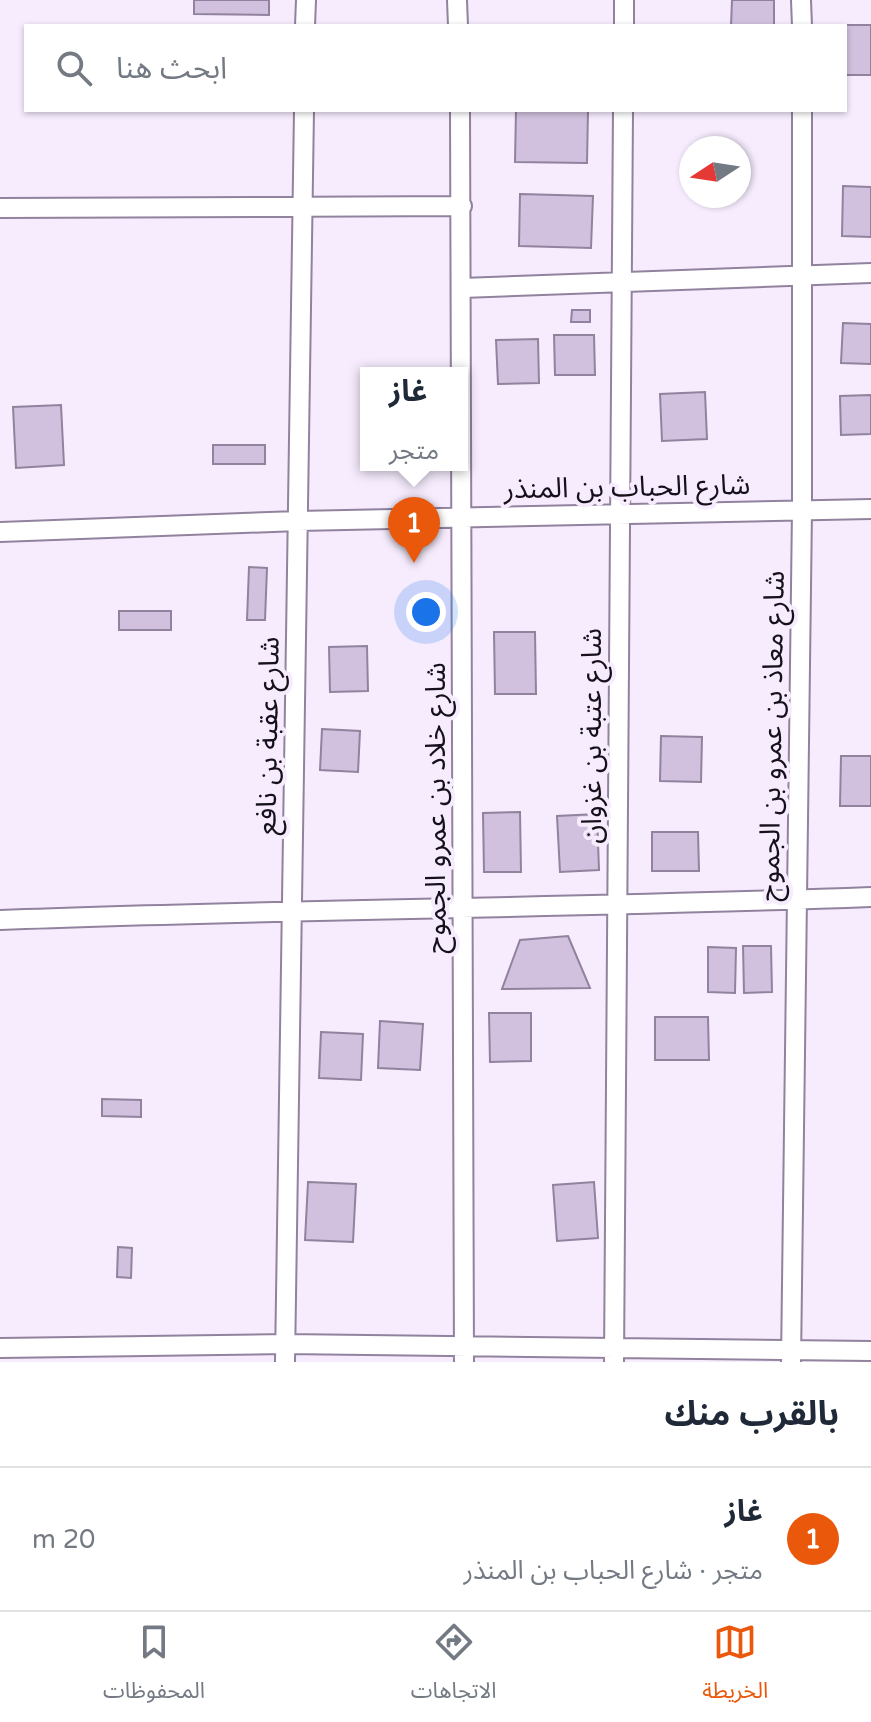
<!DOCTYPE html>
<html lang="ar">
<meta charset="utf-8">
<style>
body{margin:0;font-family:"Varela Round","Noto Sans Arabic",sans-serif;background:#f2f2f3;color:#1f2937;direction:rtl}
.compass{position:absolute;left:679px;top:136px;width:72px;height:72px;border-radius:50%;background:#fff;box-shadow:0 2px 6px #0004;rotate:258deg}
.you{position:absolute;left:426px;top:612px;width:28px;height:28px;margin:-20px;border:6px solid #fff;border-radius:50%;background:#1a73e8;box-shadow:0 0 0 12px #1a73e833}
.badge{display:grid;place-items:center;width:52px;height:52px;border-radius:50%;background:#ea580c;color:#fff;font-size:26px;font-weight:700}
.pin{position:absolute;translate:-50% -66px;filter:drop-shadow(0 2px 4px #0008)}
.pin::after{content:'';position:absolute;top:42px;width:28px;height:24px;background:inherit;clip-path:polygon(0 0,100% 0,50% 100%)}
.popup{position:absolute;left:360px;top:367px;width:108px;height:104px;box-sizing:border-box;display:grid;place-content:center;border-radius:0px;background:#fff;filter:drop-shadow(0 2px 6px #0005);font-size:26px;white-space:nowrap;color:#747a83}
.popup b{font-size:30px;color:#1f2937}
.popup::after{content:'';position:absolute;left:50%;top:100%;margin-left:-16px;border:16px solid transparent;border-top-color:#fff}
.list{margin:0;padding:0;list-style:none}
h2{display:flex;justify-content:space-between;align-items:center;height:104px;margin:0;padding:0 32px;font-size:34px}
h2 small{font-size:26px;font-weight:400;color:#747a83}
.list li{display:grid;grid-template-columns:52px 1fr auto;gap:24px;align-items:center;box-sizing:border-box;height:144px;padding:0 32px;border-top:2px solid #e0e1e3}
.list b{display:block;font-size:30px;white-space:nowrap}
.list p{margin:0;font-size:26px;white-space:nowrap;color:#747a83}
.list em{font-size:26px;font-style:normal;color:#747a83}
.icon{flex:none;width:44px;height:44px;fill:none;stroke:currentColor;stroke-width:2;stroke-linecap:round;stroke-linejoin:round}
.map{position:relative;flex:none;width:871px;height:1362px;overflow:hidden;direction:ltr}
.search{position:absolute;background:#fff;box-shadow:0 2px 6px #0004;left:24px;right:24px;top:24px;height:88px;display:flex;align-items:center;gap:20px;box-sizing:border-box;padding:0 28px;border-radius:0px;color:#747a83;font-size:30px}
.sheet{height:248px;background:#fff}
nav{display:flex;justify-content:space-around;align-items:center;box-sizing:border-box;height:112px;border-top:2px solid #e0e1e3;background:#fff;font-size:22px;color:#747a83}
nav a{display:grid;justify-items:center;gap:4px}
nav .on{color:#ea580c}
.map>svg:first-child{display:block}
.building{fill:#d1c1de;stroke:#91829d;stroke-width:2}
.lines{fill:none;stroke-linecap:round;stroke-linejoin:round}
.street-casing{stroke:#91829d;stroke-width:22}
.street{stroke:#fff;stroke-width:18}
.labels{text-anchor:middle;stroke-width:8;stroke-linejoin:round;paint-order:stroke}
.street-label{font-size:28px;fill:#15101a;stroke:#f6ecfe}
</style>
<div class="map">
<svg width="871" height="1362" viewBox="0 0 871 1362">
<rect width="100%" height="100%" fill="#f6ecfe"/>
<path class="building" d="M194 0H269V15L194 14Z
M732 0H774V26H731Z
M843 25H871V75H845Z
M516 110 588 111 587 163 515 162Z
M843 186 871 187V237L842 236Z
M520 194 593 196 591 248 519 246Z
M572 310H590V322H571Z
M843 323 871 324V364L841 363Z
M554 335H594L595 375H555Z
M538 339 539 383 498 384 496 340Z
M705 392 707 439 662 441 660 394Z
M871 395V434L841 435 840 396Z
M61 405 64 465 16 468 13 407Z
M213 445H265V464H213Z
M249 567 267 568 265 620H247Z
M119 611H171V630H119Z
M494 632H535L536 694H495Z
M367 646 368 691 330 692 329 647Z
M322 729 360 731 358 772 320 770Z
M661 736 702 737 701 782 660 781Z
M841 756H871V806H840Z
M520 812 521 872H484L483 813Z
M597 814 599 870 560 872 557 816Z
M652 832H698L699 871H652Z
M568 936 590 988 502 989 520 940Z
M743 946H771L772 992 744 993Z
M708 947 736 948 735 993 708 992Z
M489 1013H531V1061L490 1062Z
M655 1017H708L709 1060H655Z
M380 1021 423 1024 420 1070 378 1068Z
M321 1032 363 1034 361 1080 319 1078Z
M102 1099 141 1100V1117L102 1116Z
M308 1182 356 1184 353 1242 305 1240Z
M594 1182 598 1238 557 1241 553 1185Z
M118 1247 132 1248 131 1278 117 1277Z"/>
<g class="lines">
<g class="street-casing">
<path id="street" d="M457 0 458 26
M801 0 802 26
M305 26 306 0
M624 26V0
M460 110 464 1362
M0 208 462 206
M462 288 871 273
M0 532 298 521 871 509
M0 920C290 909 581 908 871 897
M0 1348 285 1344 871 1351
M285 1362 304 110
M614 1362 623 110
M791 1362 802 510V110"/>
</g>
<use href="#street" class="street"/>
</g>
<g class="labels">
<g class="street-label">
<text transform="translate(627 486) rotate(-1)" y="10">شارع الحباب بن المنذر</text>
<text transform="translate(267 736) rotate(-89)" y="10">شارع عقبة بن نافع</text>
<text transform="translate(591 736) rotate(-90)" y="10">شارع عتبة بن غزوان</text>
<text transform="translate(771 736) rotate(-89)" y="10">شارع معاذ بن عمرو بن الجموح</text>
<text transform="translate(435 808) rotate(-90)" y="10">شارع خلاد بن عمرو الجموح</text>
</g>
</g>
</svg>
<svg class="compass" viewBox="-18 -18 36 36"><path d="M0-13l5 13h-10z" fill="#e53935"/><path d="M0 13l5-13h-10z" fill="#747a83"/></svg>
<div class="you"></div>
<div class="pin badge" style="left:414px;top:563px">1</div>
<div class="popup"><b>غاز</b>متجر</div>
<div class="search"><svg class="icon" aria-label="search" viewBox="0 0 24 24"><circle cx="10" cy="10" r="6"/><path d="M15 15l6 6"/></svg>ابحث هنا</div>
</div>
<section class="sheet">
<h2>بالقرب منك<small></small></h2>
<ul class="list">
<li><span class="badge">1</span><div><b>غاز</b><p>متجر · شارع الحباب بن المنذر</p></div><em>20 m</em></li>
</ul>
</section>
<nav>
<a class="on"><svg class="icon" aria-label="map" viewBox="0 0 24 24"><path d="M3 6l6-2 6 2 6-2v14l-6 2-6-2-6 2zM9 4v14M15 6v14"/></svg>الخريطة</a>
<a><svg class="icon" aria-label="directions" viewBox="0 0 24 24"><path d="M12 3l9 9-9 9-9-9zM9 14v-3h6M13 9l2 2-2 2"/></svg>الاتجاهات</a>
<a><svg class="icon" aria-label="saved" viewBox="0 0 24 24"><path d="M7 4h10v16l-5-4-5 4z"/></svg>المحفوظات</a>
</nav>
